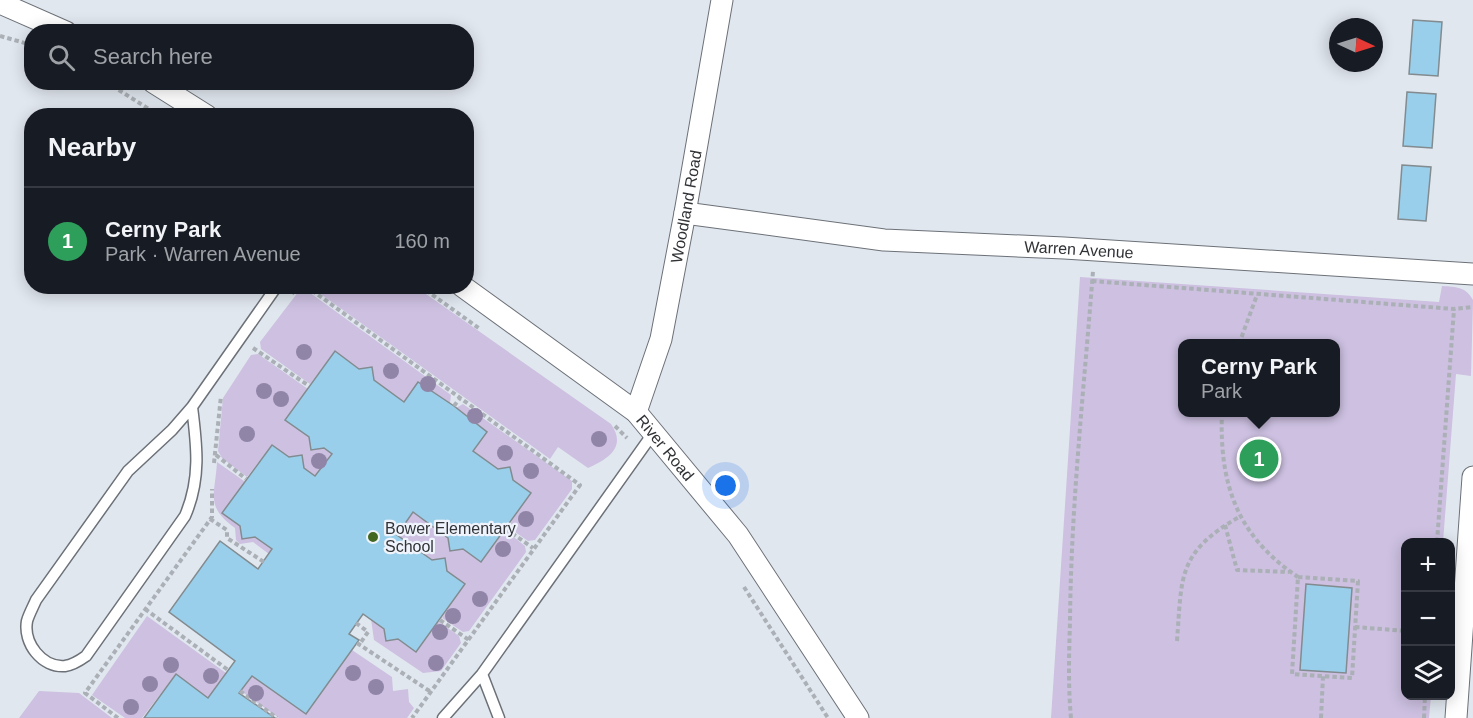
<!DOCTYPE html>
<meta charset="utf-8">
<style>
body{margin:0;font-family:Arial,sans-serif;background:#242831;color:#f1f3f6}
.controls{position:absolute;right:18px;bottom:18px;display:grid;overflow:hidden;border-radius:12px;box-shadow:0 3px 15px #0003}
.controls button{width:54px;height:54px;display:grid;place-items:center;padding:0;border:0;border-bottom:2px solid #363941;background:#171b24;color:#f1f3f6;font:30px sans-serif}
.compass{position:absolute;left:1329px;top:18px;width:54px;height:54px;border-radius:50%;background:#171b24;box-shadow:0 3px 15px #0003;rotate:94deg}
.you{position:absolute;left:726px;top:486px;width:21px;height:21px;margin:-15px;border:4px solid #fff;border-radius:50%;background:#1a73e8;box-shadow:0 0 0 9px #1a73e833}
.badge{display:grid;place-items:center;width:39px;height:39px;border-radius:50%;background:#d93025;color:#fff;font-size:20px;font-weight:700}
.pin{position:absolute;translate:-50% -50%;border:3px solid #fff;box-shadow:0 2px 6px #0006}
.popup{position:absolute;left:1178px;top:339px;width:162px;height:78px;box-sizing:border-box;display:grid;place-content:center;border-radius:12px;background:#171b24;filter:drop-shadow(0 2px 4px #0005);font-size:20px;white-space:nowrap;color:#9ea1a6}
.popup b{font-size:22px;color:#f1f3f6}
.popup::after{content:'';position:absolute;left:50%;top:100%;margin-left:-12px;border:12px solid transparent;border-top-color:#171b24}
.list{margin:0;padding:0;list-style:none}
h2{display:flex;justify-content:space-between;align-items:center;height:78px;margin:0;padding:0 24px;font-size:26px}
h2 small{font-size:20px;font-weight:400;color:#9ea1a6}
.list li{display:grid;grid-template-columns:39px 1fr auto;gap:18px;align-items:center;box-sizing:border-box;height:108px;padding:0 24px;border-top:2px solid #363941}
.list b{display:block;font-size:22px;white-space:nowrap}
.list p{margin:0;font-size:20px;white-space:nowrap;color:#9ea1a6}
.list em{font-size:20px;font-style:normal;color:#9ea1a6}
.icon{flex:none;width:33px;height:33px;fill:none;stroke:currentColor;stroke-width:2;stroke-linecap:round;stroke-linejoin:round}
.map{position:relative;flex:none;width:1473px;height:718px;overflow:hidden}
.search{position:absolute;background:#171b24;box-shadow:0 3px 15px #0003;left:24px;top:24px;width:450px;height:66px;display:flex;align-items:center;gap:15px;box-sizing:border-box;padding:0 21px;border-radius:24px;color:#9ea1a6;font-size:22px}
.panel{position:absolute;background:#171b24;box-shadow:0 3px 15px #0003;left:24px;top:108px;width:450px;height:186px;border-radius:24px}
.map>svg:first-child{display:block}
.green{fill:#cdc0e1;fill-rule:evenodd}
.building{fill:#9acfeb;stroke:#828b8f;stroke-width:1.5}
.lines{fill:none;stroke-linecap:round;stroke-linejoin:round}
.lane-casing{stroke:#6c7178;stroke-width:13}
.street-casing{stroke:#6c7178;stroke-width:23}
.path{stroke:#abb0b6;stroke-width:4;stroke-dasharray:4.5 3;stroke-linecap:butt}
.lane{stroke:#fff;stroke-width:10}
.street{stroke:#fff;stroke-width:21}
.tree{fill:#9084a7}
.poi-dot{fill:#416721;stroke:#eff4fc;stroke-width:2}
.labels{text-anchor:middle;stroke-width:4.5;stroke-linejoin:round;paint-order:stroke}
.street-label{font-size:16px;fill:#313336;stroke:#eff4fc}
.poi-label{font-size:16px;fill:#313336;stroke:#eff4fc;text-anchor:start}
</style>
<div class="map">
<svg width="1473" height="718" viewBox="0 0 1473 718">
<rect width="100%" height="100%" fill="#e1e7ef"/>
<path class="green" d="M1080 277 1439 302 1442 286C1457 287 1466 287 1473 300L1471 376 1456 374 1443 542H1406V696H1431L1429 718H1051ZM1182 344H1336V412H1182Z
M302 287 451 395 450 403 404 402 335 351 310 384 261 349 260 342Z
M311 287H416L611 424C627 447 608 459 588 468L558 447 550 459Z
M258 354 308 389 285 420 309 437 311 450 324 448 332 454 315 476 272 445 247 477 222 458 218 451 223 398 251 355Z
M463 404 572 481V489L535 540 528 541 508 527 530 492 513 480 510 467 498 469 473 451 487 432 456 408Z
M217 462 244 481 240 526 242 538 255 537 272 549 269 554 253 542 240 544 236 540 235 528C205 506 215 496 217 462Z
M413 512 448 538 503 533 505 530 525 546 526 552 469 631 463 632 442 618 464 583 397 535Z
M147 616 226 673 208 698 176 674 142 718H125L92 695Z
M371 619 384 629 386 641 398 639 439 622 459 636 461 643 441 671 423 673 374 640Z
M352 650 392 677 393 691 408 689 409 702 414 708 407 718H279L241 691 252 676 306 714Z
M39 691 79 693 112 718H19Z"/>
<path class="building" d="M1413 20 1442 22 1438 76 1409 74Z
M1407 92 1436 94 1432 148 1403 146Z
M1402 165 1431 167 1426 221 1398 219Z
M335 351 359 369 372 367 374 380 404 402 418 382 454 406 487 432 473 451 498 469 510 467 513 480 531 493 481 562 463 549 450 551 448 538 413 512 397 535 432 560 445 558 447 571 465 584 416 652 398 639 386 641 384 629 363 614 349 634 359 640 306 714 252 676 239 693 275 718H144L176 674 208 698 235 661 169 612 220 541 258 569 272 549 255 537 242 539 240 526 222 513 272 445 289 457 302 455 304 468 315 476 332 454 324 448 311 450 309 437 285 420Z
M1306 584 1352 588 1346 673 1300 670Z"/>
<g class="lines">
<g class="lane-casing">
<path id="lane" d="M192 407C197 446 201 479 185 516L86 656C79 661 73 665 65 666 42 668 23 643 27 621 29 614 33 607 36 600L128 471 172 430 192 407 277 286
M482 674 499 718
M443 718 482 674 654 432"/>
</g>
<g class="street-casing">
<g id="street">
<path d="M0 3 66 32"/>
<path d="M153 82 207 116"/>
<path id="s1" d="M685 213 884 240 1064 248 1473 274"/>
<path id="s2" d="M462 286 636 412 738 535 858 718"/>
<path id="s3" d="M636 412 661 339 685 213 722 0"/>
<path d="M1456 718 1473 477"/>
</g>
</g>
<path class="path" d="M0 36 32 45
M106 82 160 116
M1092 281 1454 309 1473 307
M306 286 580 485 412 718
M420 286 480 329
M292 294 297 286
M1239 344 1257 295
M253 348 309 386
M454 406 460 398
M1222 412C1219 484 1237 536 1298 577
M615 426 627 438
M216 455 246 479
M214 463 221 396
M210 519 227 530V538L264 562
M1225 525 1237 570 1289 572
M506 529 533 548
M1437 542 1454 309
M1298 577 1358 581 1352 678 1292 674Z
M744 587 828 718
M145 609 228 670
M440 620 469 640
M356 623 368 632 359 645
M1355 627 1406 631
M1177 641C1182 576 1177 553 1239 517
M357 643 431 692
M240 691 277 718
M118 718 85 693 212 517V489
M1071 718C1068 686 1069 654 1070 622 1071 505 1084 389 1093 271
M1321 718 1323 676
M1424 718 1425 696"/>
<use href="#lane" class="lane"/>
<use href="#street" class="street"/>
</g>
<g class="tree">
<circle cx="304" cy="352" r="8"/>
<circle cx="391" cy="371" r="8"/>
<circle cx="428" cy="384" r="8"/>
<circle cx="264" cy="391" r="8"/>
<circle cx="281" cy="399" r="8"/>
<circle cx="475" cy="416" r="8"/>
<circle cx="247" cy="434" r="8"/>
<circle cx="599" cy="439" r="8"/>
<circle cx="505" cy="453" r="8"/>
<circle cx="319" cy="461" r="8"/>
<circle cx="531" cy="471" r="8"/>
<circle cx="526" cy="519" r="8"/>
<circle cx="503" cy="549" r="8"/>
<circle cx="480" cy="599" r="8"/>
<circle cx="453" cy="616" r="8"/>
<circle cx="440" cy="632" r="8"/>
<circle cx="436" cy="663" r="8"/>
<circle cx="171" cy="665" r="8"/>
<circle cx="353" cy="673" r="8"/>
<circle cx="211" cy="676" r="8"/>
<circle cx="150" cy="684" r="8"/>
<circle cx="376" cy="687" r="8"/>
<circle cx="256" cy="693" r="8"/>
<circle cx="131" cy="707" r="8"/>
</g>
<circle class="poi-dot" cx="373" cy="537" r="6"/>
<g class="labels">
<g class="street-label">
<text dy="6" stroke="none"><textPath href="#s3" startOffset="212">Woodland Road</textPath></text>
<text dy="6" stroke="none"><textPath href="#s1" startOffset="396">Warren Avenue</textPath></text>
<text dy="6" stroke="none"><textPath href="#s2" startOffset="261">River Road</textPath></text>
</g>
<g class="poi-label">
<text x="385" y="534">Bower Elementary<tspan x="385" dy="18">School</tspan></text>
</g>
</g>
</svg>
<div class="controls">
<button>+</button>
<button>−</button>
<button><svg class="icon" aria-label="layers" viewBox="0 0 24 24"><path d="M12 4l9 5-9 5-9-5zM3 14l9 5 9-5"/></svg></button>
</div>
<svg class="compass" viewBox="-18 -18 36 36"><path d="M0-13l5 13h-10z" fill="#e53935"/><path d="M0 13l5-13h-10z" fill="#9ea1a6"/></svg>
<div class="you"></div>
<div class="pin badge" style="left:1259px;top:459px;background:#2e9e5b">1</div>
<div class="popup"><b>Cerny Park</b>Park</div>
<div class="search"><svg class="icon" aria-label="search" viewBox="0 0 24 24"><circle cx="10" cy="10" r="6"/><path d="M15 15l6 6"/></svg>Search here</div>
<section class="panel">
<h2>Nearby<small></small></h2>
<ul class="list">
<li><span class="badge" style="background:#2e9e5b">1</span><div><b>Cerny Park</b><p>Park · Warren Avenue</p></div><em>160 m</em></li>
</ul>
</section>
</div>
